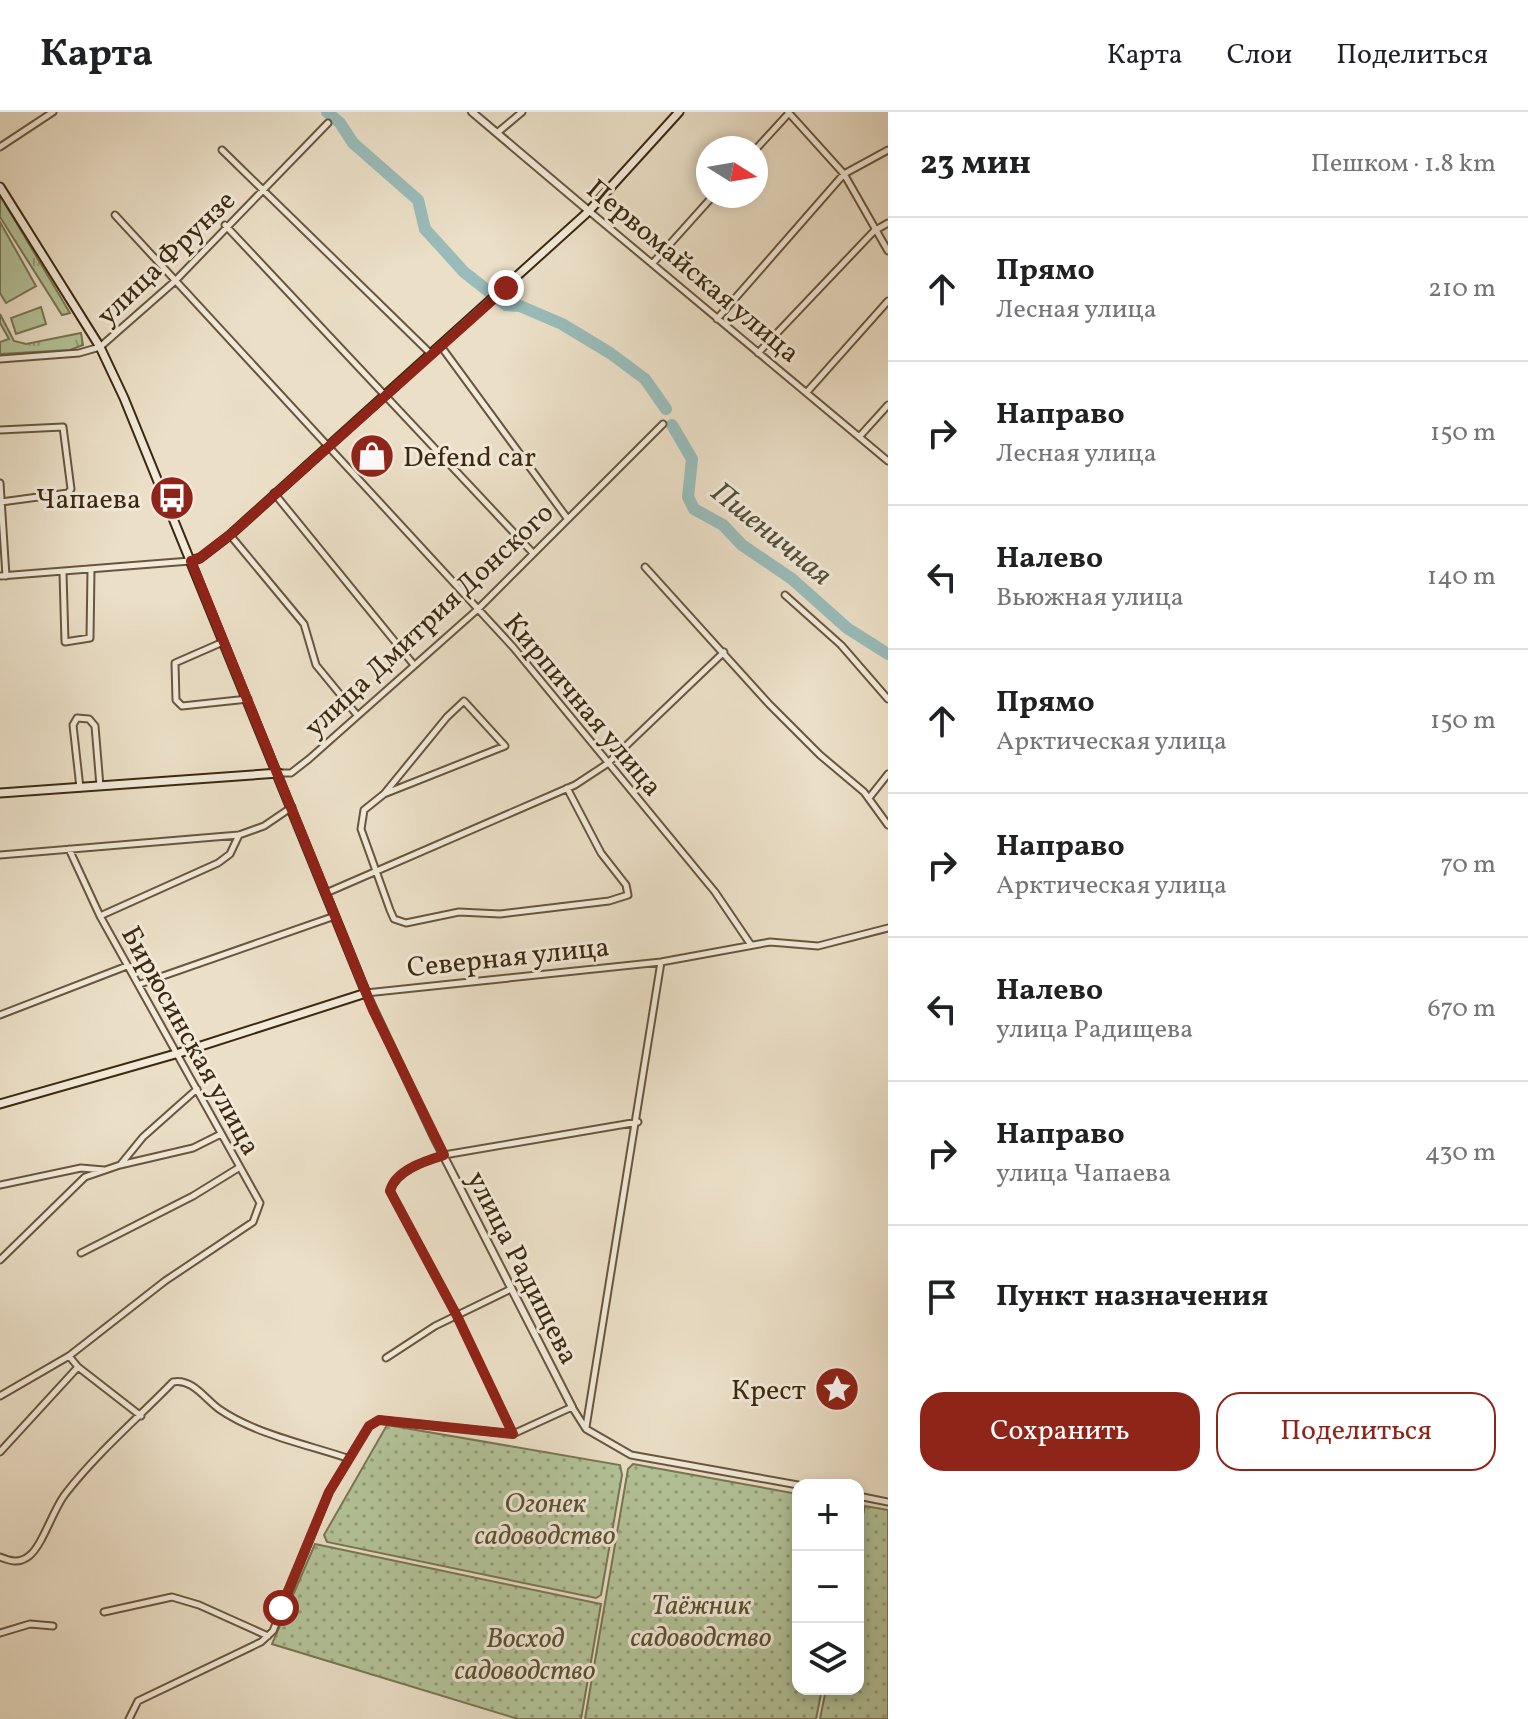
<!DOCTYPE html>
<html lang="ru">
<meta charset="utf-8">
<style>
body{margin:0;font-family:Vollkorn,serif;background:#f2f2f2;color:#202124}
.controls{position:absolute;right:24px;bottom:24px;display:grid;overflow:hidden;border-radius:16px;box-shadow:0 4px 12px #0003}
.controls button{width:72px;height:72px;display:grid;place-items:center;padding:0;border:0;border-bottom:2px solid #e0e0e0;background:#fff;color:#202124;font:40px sans-serif}
.compass{position:absolute;left:696px;top:24px;width:72px;height:72px;border-radius:50%;background:#fff;box-shadow:0 4px 12px #0003;rotate:101deg}
.stop{position:absolute;width:24px;height:24px;margin:-18px;border:6px solid #8f2418;border-radius:50%;background:#fff}
.stop.end{background:#8f2418;border-color:#fff;box-shadow:0 2px 8px #0008}
.list{margin:0;padding:0;list-style:none}
h2{display:flex;justify-content:space-between;align-items:center;height:104px;margin:0;padding:0 32px;font-size:34px}
h2 small{font-size:26px;font-weight:400;color:#757577}
.list li{display:grid;grid-template-columns:52px 1fr auto;gap:24px;align-items:center;box-sizing:border-box;height:144px;padding:0 32px;border-top:2px solid #e0e0e0}
.list b{display:block;font-size:30px;white-space:nowrap}
.list p{margin:0;font-size:26px;white-space:nowrap;color:#757577}
.list em{font-size:26px;font-style:normal;color:#757577}
.actions{display:flex;gap:16px;padding:24px 32px}
.actions a{flex:1;padding:18px 0;border:2px solid #8f2418;border-radius:24px;text-align:center;font-size:28px;color:#8f2418}
.actions .main{background:#8f2418;color:#fff}
.icon{flex:none;width:44px;height:44px;fill:none;stroke:currentColor;stroke-width:2;stroke-linecap:round;stroke-linejoin:round}
.map{position:relative;flex:none;width:888px;height:1607px;overflow:hidden}
header{display:flex;align-items:center;gap:48px;box-sizing:border-box;height:112px;padding:0 40px;background:#fff;border-bottom:2px solid #e0e0e0}
header strong{font-size:38px}
nav{display:flex;gap:44px;margin-inline-start:auto;font-size:28px}
main{display:flex}
aside{flex:1;background:#fff}
.map>svg:first-child{display:block}
.grass{fill:url(#grass-tufts);stroke:#787653;stroke-width:2}
.garden{fill:url(#garden-dots);stroke:#787653;stroke-width:2}
.pitch{fill:#b3c399;stroke:#787653;stroke-width:2}
.lines{fill:none;stroke-linecap:round;stroke-linejoin:round}
.river{stroke:#99bcba;stroke-width:12}
.minor-casing{stroke:#68563c;stroke-width:9}
.tertiary-casing{stroke:#68563c;stroke-width:10}
.secondary-casing{stroke:#3c290d;stroke-width:11}
.minor{stroke:#f2eadb;stroke-width:5}
.tertiary{stroke:#f2eadb;stroke-width:6}
.secondary{stroke:#f2eadb;stroke-width:7}
.route{stroke:#8f2418;stroke-width:10}
.labels{text-anchor:middle;stroke-width:6;stroke-linejoin:round;paint-order:stroke}
.street-label{font-size:28px;fill:#3c290d;stroke:#f2eadb}
.poi-label{font-size:28px;fill:#3c290d;stroke:#f2eadb;text-anchor:end}
.park-label{font-size:28px;font-style:italic;fill:#5a5030;stroke:#f2eadb}
.water-label{font-size:30px;font-style:italic;fill:#534e38;stroke:#f2eadb}
</style>
<header>
<strong>Карта</strong>
<nav><a>Карта</a><a>Слои</a><a>Поделиться</a></nav>
</header>
<main>
<div class="map">
<svg width="888" height="1607" viewBox="0 0 888 1607">
<defs>
<pattern id="grass-tufts" width="24" height="20" patternUnits="userSpaceOnUse" patternTransform="scale(2)"><rect width="24" height="20" fill="#b3c399"/><path d="M3 7l-1-3M5 7V3M7 7l1-3M15 17l-1-3M17 17v-4M19 17l1-3" fill="none" stroke="#939e7b"/></pattern>
<pattern id="garden-dots" width="8" height="8" patternUnits="userSpaceOnUse" patternTransform="scale(2)"><rect width="8" height="8" fill="#b3c399"/><path d="M2 2h.1M6 6h.1" fill="none" stroke="#939e7b" stroke-width="1.8" stroke-linecap="round"/></pattern>
</defs>
<rect width="100%" height="100%" fill="#ebdfc7"/>
<filter id="stains"><feTurbulence type="fractalNoise" baseFrequency=".0025" numOctaves="4"/><feColorMatrix values="0 0 0 0 .2 0 0 0 0 .09 0 0 0 0 .02 0 0 0 .5 -.17"/></filter>
<radialGradient id="worn" r=".72"><stop offset=".6" stop-color="#630" stop-opacity="0"/><stop offset="1" stop-color="#630" stop-opacity=".3"/></radialGradient>
<path class="grass" d="M0 82 7 95 70 201 62 203 0 105Z
M0 202 14 229 26 232 81 221 83 233 70 238 0 242V230L9 227 0 211Z"/>
<path class="garden" d="M387 1313 620 1353 622 1363 601 1483 596 1486 327 1430 324 1423Z
M633 1352 798 1382V1577H822L816 1607H585L628 1357Z
M865 1394 888 1398V1607H820L826 1577H858V1426Z
M315 1432 601 1492 581 1607H518L272 1532Z"/>
<path class="pitch" d="M0 110 36 174 6 191 0 181Z
M41 195 46 212 16 222 11 206Z"/>
<g class="lines">
<path class="river" d="M327 0 340 11 353 31 418 88 425 117 464 160 506 193 520 194 562 212 610 241 645 267 666 297
M672 313 692 347 688 385 694 397 723 413 742 433 792 467 847 516 888 542"/>
<g class="minor-casing">
<path id="minor" d="M788 0 844 62 888 139
M497 21 522 0
M0 35 53 0
M756 37 789 1
M222 38 431 242
M589 99 888 349
M115 103 513 535 715 780 751 833
M225 113 532 440
M652 152 713 84
M717 207 844 62 888 38
M440 233 567 406
M758 241 874 119 888 111
M0 247 79 241 100 235 174 170 328 11
M807 280 888 189
M0 318 63 315 71 377 68 381 1 390
M860 324 888 293
M0 371 6 464
M274 381 414 553
M230 423 304 512 316 553 357 603
M645 455 769 592 820 643 864 680 888 713
M63 461 65 530 90 526 91 458
M0 464 190 449
M785 483 841 533 888 587
M223 530 175 551 176 588 182 594 248 587
M464 589 505 634 384 682 447 605Z
M279 661H291L309 647 478 497 663 312
M80 676 73 613 77 606 89 607 95 614 100 674
M384 682 364 698 361 717 390 798 394 807 406 811 459 800 500 802 609 789 628 783 626 773 601 741 567 676
M869 686 888 662
M69 737 100 804
M0 743 239 723 264 714 292 695
M326 781 575 673 607 652 724 540
M140 872 335 804
M366 881 661 850 770 830 818 834 888 816
M0 903 127 854
M121 1052 143 1025 197 977
M0 1073 81 1056 104 1058
M81 1141 193 1084 240 1055
M0 1148 85 1065 120 1053 193 1036 221 1022
M69 1244 78 1255 141 1304
M386 1246 435 1214 511 1177
M0 1284 69 1244 165 1169 253 1110 260 1091 100 804 218 751 230 742 239 723
M586 1315 661 850
M513 1322 457 1204 390 1079C396 1059 425 1049 444 1043L638 1010
M0 1340 78 1255
M858 1384 888 1390
M0 1445C10 1449 19 1452 29 1444 43 1433 53 1397 66 1381 97 1341 138 1306 173 1270 192 1266 205 1287 219 1297 255 1322 305 1332 347 1346
M104 1500 172 1485 199 1493 268 1524
M0 1521 30 1512 53 1514
M129 1607 138 1589 261 1530 273 1519 329 1380 369 1314 379 1308 513 1322 572 1295 586 1317 631 1343 798 1373"/>
</g>
<g class="tertiary-casing">
<path id="tertiary" d="M472 0 589 99
M366 881 435 1027 572 1295"/>
</g>
<g class="secondary-casing">
<path id="secondary" d="M0 75 100 235 124 286 366 881 179 941 0 992
M191 449 200 446 230 423 589 99 679 0
M0 681 279 661"/>
</g>
<use href="#minor" class="minor"/>
<use href="#tertiary" class="tertiary"/>
<use href="#secondary" class="secondary"/>
</g>
<g class="lines">
<path class="route" d="M281 1496 329 1380 369 1314 379 1308 513 1322 457 1204 390 1079C395 1058 425 1049 444 1043L373 898 191 449 200 446 230 423 506 176"/>
</g>
<defs>
<g id="shop-disc" transform="scale(2.3)"><circle r="9.5" fill="#8f2418" stroke="#f2eadb"/><path d="M-5-2.5h2.3a2.7 3.5 0 0 1 5.4 0H5L5.5 6h-11ZM-1.5-2.5h3a1.5 2.3 0 0 0-3 0Z" fill="#fff"/></g>
<g id="bus-disc" transform="scale(2.3)"><circle r="9.5" fill="#8f2418" stroke="#f2eadb"/><path d="M-5-6H5V4H4V6H2V4H-2V6H-4V4H-5ZM-3.5-4V0h7V-4ZM-3.5 1.2v1.5H-2V1.2ZM2 1.2v1.5H3.5V1.2Z" fill="#fff"/></g>
<g id="sight-disc" transform="scale(2.3)"><circle r="9.5" fill="#8f2418" stroke="#f2eadb"/><path d="M0-6L1.8-2.2L6-1.7L2.9 1.2L3.7 5.4L0 3.3L-3.7 5.4L-2.9 1.2L-6-1.7L-1.8-2.2Z" fill="#fff"/></g>
</defs>
<g fill-rule="evenodd">
<use href="#shop-disc" x="372" y="344"/>
<use href="#bus-disc" x="172" y="386"/>
<use href="#sight-disc" x="837" y="1277"/>
</g>
<g class="labels">
<g class="street-label">
<text transform="translate(165 145) rotate(-44)" y="10">улица Фрунзе</text>
<text transform="translate(694 158) rotate(40)" y="10">Первомайская улица</text>
<text transform="translate(428 507) rotate(-43)" y="10">улица Дмитрия Донского</text>
<text transform="translate(584 592) rotate(50)" y="10">Кирпичная улица</text>
<text transform="translate(508 844) rotate(-6)" y="10">Северная улица</text>
<text transform="translate(192 928) rotate(61)" y="10">Бирюсинская улица</text>
<text transform="translate(524 1155) rotate(63)" y="10">улица Радищева</text>
</g>
<g class="poi-label">
<text x="403" y="354" text-anchor="start">Defend car</text>
<text x="141" y="396">Чапаева</text>
<text x="806" y="1287">Крест</text>
</g>
<g class="park-label">
<text x="545" y="1400">Огонек<tspan x="545" dy="32">садоводство</tspan></text>
<text x="701" y="1502">Таёжник<tspan x="701" dy="32">садоводство</tspan></text>
<text x="525" y="1535">Восход<tspan x="525" dy="32">садоводство</tspan></text>
</g>
<g class="water-label">
<text transform="translate(772 421) rotate(39)" y="10">Пшеничная</text>
</g>
</g>
<rect width="100%" height="100%" filter="url(#stains)"/>
<rect width="100%" height="100%" fill="url(#worn)"/>
</svg>
<div class="controls">
<button>+</button>
<button>−</button>
<button><svg class="icon" aria-label="layers" viewBox="0 0 24 24"><path d="M12 4l9 5-9 5-9-5zM3 14l9 5 9-5"/></svg></button>
</div>
<svg class="compass" viewBox="-18 -18 36 36"><path d="M0-13l5 13h-10z" fill="#e53935"/><path d="M0 13l5-13h-10z" fill="#757577"/></svg>
<div class="stop" style="left:281px;top:1496px"></div>
<div class="stop end" style="left:506px;top:176px"></div>
</div>
<aside>
<h2>23 мин<small>Пешком · 1.8 km</small></h2>
<ul class="list">
<li><svg class="icon" aria-label="ahead" viewBox="0 0 24 24"><path d="M12 20V5M6 11l6-6 6 6"/></svg><div><b>Прямо</b><p>Лесная улица</p></div><em>210 m</em></li>
<li><svg class="icon" aria-label="right" viewBox="0 0 24 24"><path d="M7 20v-9h11M14 6l5 5-5 5"/></svg><div><b>Направо</b><p>Лесная улица</p></div><em>150 m</em></li>
<li><svg class="icon" aria-label="left" viewBox="0 0 24 24"><path d="M17 20v-9H6M10 6l-5 5 5 5"/></svg><div><b>Налево</b><p>Вьюжная улица</p></div><em>140 m</em></li>
<li><svg class="icon" aria-label="ahead" viewBox="0 0 24 24"><path d="M12 20V5M6 11l6-6 6 6"/></svg><div><b>Прямо</b><p>Арктическая улица</p></div><em>150 m</em></li>
<li><svg class="icon" aria-label="right" viewBox="0 0 24 24"><path d="M7 20v-9h11M14 6l5 5-5 5"/></svg><div><b>Направо</b><p>Арктическая улица</p></div><em>70 m</em></li>
<li><svg class="icon" aria-label="left" viewBox="0 0 24 24"><path d="M17 20v-9H6M10 6l-5 5 5 5"/></svg><div><b>Налево</b><p>улица Радищева</p></div><em>670 m</em></li>
<li><svg class="icon" aria-label="right" viewBox="0 0 24 24"><path d="M7 20v-9h11M14 6l5 5-5 5"/></svg><div><b>Направо</b><p>улица Чапаева</p></div><em>430 m</em></li>
<li><svg class="icon" aria-label="arrive" viewBox="0 0 24 24"><path d="M6 21V4h12l-3 4 3 4H6"/></svg><div><b>Пункт назначения</b></div></li>
</ul>
<div class="actions"><a class="main">Сохранить</a><a>Поделиться</a></div>
</aside>
</main>
